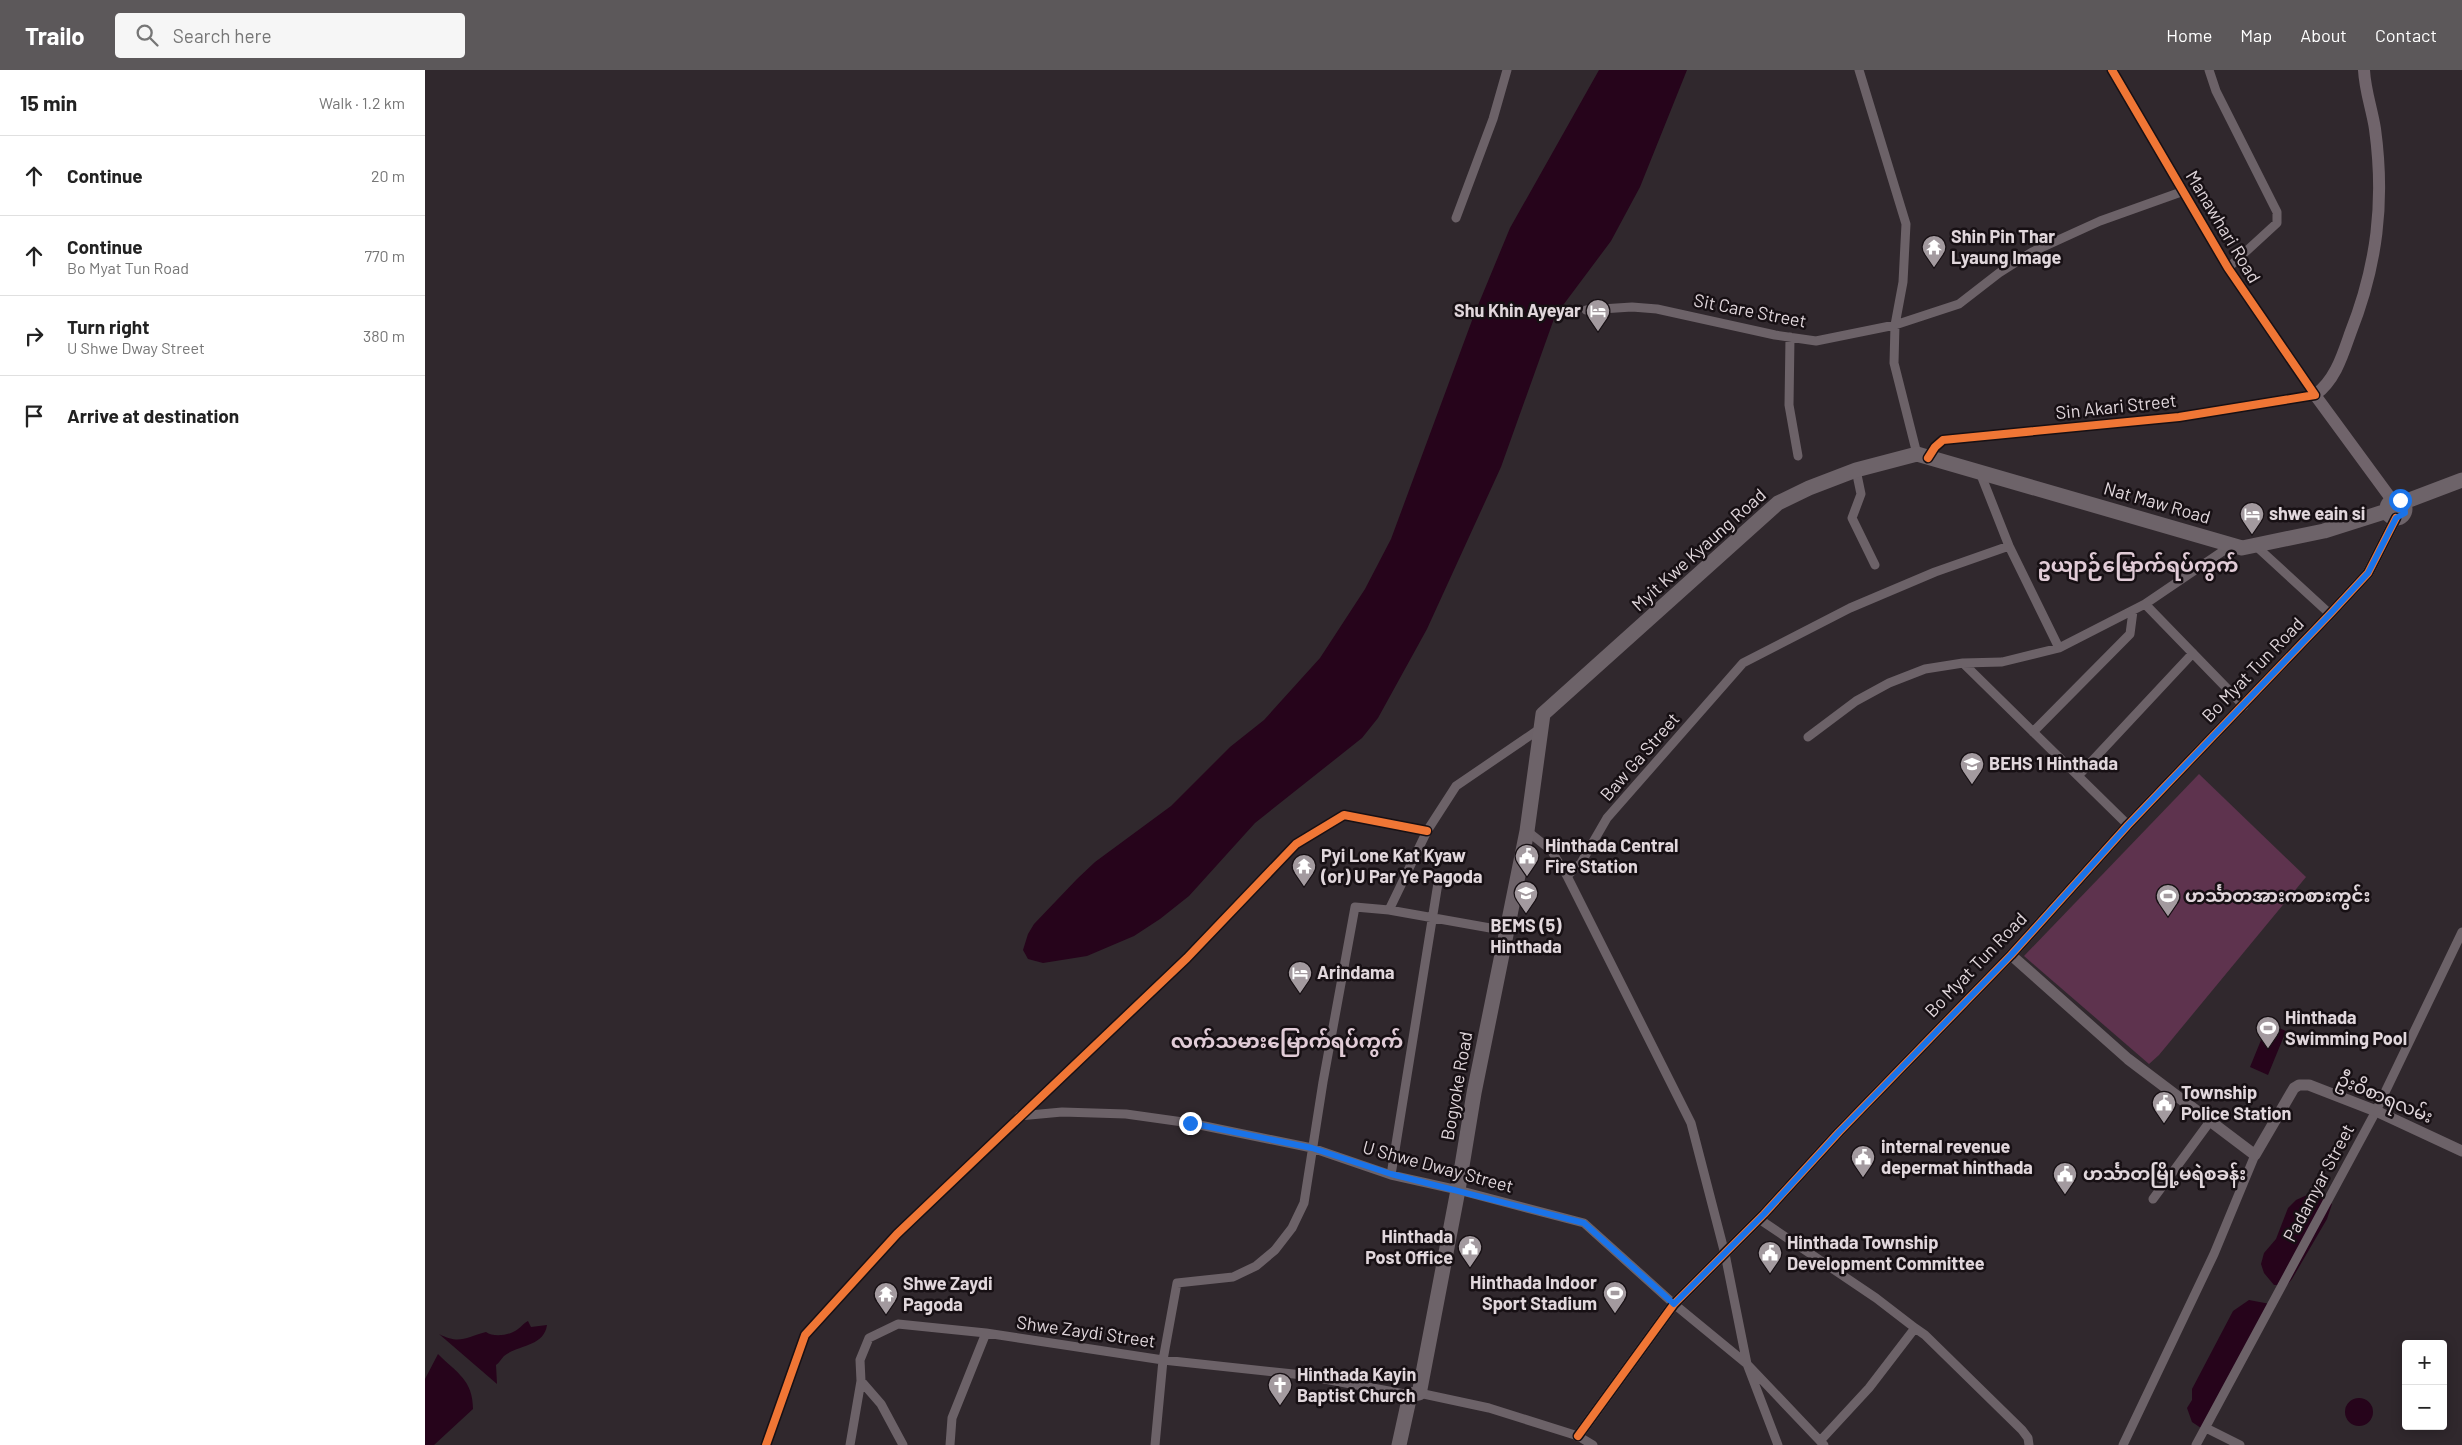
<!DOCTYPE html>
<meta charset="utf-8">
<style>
body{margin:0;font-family:Barlow,"Noto Sans Myanmar",sans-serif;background:#f6f6f6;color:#222}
.controls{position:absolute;right:15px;bottom:15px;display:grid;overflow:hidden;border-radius:5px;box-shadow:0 2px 12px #0003}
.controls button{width:45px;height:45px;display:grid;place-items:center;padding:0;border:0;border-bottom:1px solid #e0e0e0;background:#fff;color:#222;font:25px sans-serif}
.stop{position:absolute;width:15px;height:15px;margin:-11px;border:4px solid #1a73e8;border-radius:50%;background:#fff}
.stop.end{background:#1a73e8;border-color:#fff;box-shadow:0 1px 5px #0008}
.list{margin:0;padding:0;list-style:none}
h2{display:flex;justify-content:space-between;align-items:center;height:65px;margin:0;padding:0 20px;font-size:21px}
h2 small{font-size:16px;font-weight:400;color:#767676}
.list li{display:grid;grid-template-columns:32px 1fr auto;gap:15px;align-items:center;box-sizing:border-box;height:80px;padding:0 20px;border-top:1px solid #e0e0e0}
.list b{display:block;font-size:19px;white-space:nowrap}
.list p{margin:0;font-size:16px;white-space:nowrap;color:#767676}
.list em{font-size:16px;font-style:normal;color:#767676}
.icon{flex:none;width:28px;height:28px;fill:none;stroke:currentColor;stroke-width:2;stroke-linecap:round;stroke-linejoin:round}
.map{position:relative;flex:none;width:2037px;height:1375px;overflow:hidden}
header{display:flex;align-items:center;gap:30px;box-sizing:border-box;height:70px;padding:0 25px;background:#5c585a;color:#fff}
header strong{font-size:24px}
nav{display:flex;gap:28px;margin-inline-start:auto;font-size:18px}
.search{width:350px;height:45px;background:#f6f6f6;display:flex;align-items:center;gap:12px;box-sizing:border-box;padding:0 18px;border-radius:5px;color:#767676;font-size:19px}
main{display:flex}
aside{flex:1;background:#fff}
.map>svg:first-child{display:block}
.green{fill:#5e334e}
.water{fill:#26041b}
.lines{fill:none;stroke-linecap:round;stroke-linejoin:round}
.minor{stroke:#6c6268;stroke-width:9}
.tertiary{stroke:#6c6268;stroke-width:11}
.secondary{stroke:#70646b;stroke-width:12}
.primary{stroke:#6d6369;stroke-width:15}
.cycleway-casing{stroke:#171014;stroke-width:11}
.cycleway{stroke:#f07635;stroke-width:8}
.route{stroke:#1a73e8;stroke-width:6}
.labels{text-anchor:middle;stroke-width:5;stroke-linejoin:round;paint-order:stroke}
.street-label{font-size:18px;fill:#e1d7dc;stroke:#171014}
.poi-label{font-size:18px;font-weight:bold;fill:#e1d7dc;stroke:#171014;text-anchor:start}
.quarter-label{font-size:20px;font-weight:bold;fill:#e1ccd7;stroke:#171014}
</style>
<header>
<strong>Trailo</strong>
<div class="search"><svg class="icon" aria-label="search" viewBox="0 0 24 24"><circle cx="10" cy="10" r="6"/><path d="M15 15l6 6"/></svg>Search here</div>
<nav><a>Home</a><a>Map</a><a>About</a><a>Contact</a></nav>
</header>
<main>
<aside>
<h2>15 min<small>Walk · 1.2 km</small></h2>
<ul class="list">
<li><svg class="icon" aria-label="ahead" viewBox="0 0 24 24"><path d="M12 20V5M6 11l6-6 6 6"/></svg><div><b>Continue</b></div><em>20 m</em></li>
<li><svg class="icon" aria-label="ahead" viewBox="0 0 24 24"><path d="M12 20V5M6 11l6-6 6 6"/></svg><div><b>Continue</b><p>Bo Myat Tun Road</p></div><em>770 m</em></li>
<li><svg class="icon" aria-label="right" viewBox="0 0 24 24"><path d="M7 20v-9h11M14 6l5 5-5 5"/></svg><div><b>Turn right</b><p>U Shwe Dway Street</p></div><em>380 m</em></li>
<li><svg class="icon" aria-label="arrive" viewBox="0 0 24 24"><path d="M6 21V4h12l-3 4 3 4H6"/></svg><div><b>Arrive at destination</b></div></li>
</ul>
</aside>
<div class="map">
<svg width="2037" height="1375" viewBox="0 0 2037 1375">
<rect width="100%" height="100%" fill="#30282d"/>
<path class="green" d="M1774 704 1881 807 1734 985 1724 994 1599 886Z"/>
<path class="water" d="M1174 0H1262L1215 117 1186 171 1130 246 1076 397 1002 559 953 648 937 668 830 753 764 826 735 849 709 866 662 886 618 893 603 889 598 880 603 864 609 854 652 809 670 792 746 736 805 677 839 650 895 588 940 519 966 469 1049 245 1085 158Z
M1843 953 1861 961 1843 1005 1825 997Z
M1882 1125 1895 1126 1907 1134 1902 1149 1867 1209 1862 1215H1849L1839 1203 1836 1194 1839 1183 1851 1169 1863 1138 1871 1130Z
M1824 1230 1845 1234 1850 1237 1795 1330C1794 1344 1791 1354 1776 1358L1767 1352 1762 1338 1767 1330V1319L1808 1241Z
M103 1251 106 1257 122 1255C119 1277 92 1275 79 1286 76 1289 74 1293 71 1295L72 1314 14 1264C35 1275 41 1267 61 1262 69 1268 86 1265 93 1259 97 1256 98 1254 103 1251Z
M13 1284C32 1303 48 1310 48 1339L9 1375H0V1309Z
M1920 1342a14 14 0 1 1 28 0a14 14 0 1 1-28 0Z"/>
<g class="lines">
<path class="minor" d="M1434 0 1481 154 1478 212 1470 255 1469 293 1492 384
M1784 0 1791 21 1852 142V153L1803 198
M1031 148 1068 49 1082 0
M1161 240 1207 237 1232 239 1350 265 1391 271 1470 255 1534 234 1574 203 1607 182 1675 151 1759 121
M1365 267 1364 335 1373 386
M1503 388 1510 377 1518 370 1754 347 1890 325 1803 198 1687 0
M1431 400 1436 424 1427 448 1450 495
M1556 405 1584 476 1634 578
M1832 477 1905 544
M1720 534 1819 636
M1538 593 1703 755
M1608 662 1705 564 1708 541
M1383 667 1431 631 1464 613 1500 599 1538 593 1577 592 1634 578 1720 534 1807 475
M1653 706 1768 583
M1102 761 1126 780 1142 806 1266 1053 1300 1184 1322 1294 1353 1375
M1142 806 1156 793 1182 748 1318 593 1425 538 1510 502 1584 476
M964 840 1002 761 1031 716 1116 658
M594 1046 637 1042 701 1044 765 1053 887 1078 966 1105 1033 1120 1159 1153 1249 1234 1322 1294 1399 1375
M966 1105 1013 813
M1728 1129 1786 1050
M1334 1149 1451 1228 1490 1258 1444 1318 1395 1371
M1490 1258 1500 1265 1597 1360 1603 1368 1604 1375
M436 1311 456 1334 478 1375
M994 1323 1064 1338 1153 1366 1168 1375
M1781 1358 1815 1375
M341 1375 380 1265 472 1164 762 888 871 774 919 745 1002 761
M425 1375 436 1311 435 1290 444 1268 473 1254 561 1263 738 1290 878 1305 985 1325
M525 1375 527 1348 561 1263
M730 1375 738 1290 752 1213 808 1207 831 1196 850 1180 867 1158 879 1133 898 1012 930 837 964 840 1082 861
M1698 1375 1789 1184 1830 1085
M1771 1375 1951 1041 2037 862"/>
<path class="tertiary" d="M1586 885 1703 989 1830 1085 1869 1018 1874 1015H1884L1951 1041 2037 1081
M1153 1366 1249 1234 1339 1144 1414 1062 1586 885 1703 755 1905 544 1943 503 1971 448"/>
<path class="secondary" d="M1939 0C1940 21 1947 39 1950 59 1960 132 1952 196 1925 264 1917 287 1910 310 1890 325L1967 430"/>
<path class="primary" d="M1962 439a9 9 0 1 1 18 0a9 9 0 1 1-18 0Z
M1979 432 2037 410
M974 1375 985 1325 994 1323 995 1319 1033 1120 1049 1023 1102 761 1118 644 1353 433 1384 418 1431 400 1492 384 1817 478 1899 461 1962 441"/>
<g class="cycleway-casing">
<path id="cycleway" d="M1503 388 1510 377 1518 370 1754 347 1890 325 1803 198 1687 0
M1153 1366 1249 1234 1339 1144 1414 1062 1586 885 1703 755 1905 544 1943 503 1971 448
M341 1375 380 1265 472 1164 762 888 871 774 919 745 1002 761"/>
</g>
<use href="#cycleway" class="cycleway"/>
</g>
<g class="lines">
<path class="route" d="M765 1053 887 1078 966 1104 1159 1153 1249 1234 1339 1144 1414 1062 1586 885 1703 755 1905 544 1943 503 1971 448 1980 443 1979 432 1975 430"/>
</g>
<defs>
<g id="temple-pin" transform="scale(1.25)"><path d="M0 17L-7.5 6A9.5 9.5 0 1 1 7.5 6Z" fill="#a39a9f" stroke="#171014"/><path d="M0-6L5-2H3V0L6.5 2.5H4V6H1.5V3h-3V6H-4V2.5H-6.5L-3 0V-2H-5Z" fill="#fff"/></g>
<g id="hotel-pin" transform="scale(1.25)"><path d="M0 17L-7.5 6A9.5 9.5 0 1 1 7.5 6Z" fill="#a39a9f" stroke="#171014"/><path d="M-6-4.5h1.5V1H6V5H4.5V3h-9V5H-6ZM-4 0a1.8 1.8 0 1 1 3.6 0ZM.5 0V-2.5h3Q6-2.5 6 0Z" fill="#fff"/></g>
<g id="school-pin" transform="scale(1.25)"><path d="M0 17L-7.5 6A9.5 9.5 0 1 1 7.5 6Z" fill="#a39a9f" stroke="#171014"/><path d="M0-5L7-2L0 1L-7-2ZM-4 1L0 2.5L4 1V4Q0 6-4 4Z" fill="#fff"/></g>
<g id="civic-pin" transform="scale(1.25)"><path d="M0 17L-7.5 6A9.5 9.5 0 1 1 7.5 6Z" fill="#a39a9f" stroke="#171014"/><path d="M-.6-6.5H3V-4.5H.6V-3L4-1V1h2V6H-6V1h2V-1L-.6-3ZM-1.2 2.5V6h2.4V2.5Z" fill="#fff"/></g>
<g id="stadium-pin" transform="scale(1.25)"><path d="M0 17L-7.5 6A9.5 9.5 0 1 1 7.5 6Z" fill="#a39a9f" stroke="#171014"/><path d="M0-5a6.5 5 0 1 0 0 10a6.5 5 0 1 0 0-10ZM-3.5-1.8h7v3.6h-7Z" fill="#fff"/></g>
<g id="church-pin" transform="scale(1.25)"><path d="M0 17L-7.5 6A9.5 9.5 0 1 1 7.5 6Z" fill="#a39a9f" stroke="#171014"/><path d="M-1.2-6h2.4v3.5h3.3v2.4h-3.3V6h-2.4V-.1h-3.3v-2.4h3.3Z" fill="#fff"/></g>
</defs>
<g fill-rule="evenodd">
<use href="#temple-pin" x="1509" y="177"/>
<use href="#hotel-pin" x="1173" y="241"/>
<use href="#hotel-pin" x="1827" y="444"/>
<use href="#school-pin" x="1547" y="694"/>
<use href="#civic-pin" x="1102" y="786"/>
<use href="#temple-pin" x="879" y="796"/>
<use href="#school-pin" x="1101" y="823"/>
<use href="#stadium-pin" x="1743" y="826"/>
<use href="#hotel-pin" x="875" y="903"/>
<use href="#stadium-pin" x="1843" y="958"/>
<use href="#civic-pin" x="1739" y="1033"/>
<use href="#civic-pin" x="1438" y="1087"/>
<use href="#civic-pin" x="1640" y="1104"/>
<use href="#civic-pin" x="1045" y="1177"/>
<use href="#civic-pin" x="1345" y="1183"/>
<use href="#stadium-pin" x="1190" y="1223"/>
<use href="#temple-pin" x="461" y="1224"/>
<use href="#church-pin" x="855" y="1315"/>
</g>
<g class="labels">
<g class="street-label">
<text transform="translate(1798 157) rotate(59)" y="6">Manawhari Road</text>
<text transform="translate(1325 241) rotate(11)" y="6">Sit Care Street</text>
<text transform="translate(1691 337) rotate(-6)" y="6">Sin Akari Street</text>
<text transform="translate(1732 433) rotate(16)" y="6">Nat Maw Road</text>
<text transform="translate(1274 480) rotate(-42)" y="6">Myit Kwe Kyaung Road</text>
<text transform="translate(1828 600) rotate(-46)" y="6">Bo Myat Tun Road</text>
<text transform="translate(1215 687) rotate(-49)" y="6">Baw Ga Street</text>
<text transform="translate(1551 895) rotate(-46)" y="6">Bo Myat Tun Road</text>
<text transform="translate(1032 1016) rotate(-80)" y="6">Bogyoke Road</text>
<text transform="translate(1960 1028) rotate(23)" y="6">ဦးဝိစာရလမ်း</text>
<text transform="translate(1013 1097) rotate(15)" y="6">U Shwe Dway Street</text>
<text transform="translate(1894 1113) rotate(-62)" y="6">Padamyar Street</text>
<text transform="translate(661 1262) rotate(8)" y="6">Shwe Zaydi Street</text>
</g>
<g class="poi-label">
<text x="1526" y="173">Shin Pin Thar<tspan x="1526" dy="21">Lyaung Image</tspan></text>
<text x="1156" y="247" text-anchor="end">Shu Khin Ayeyar</text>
<text x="1844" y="450">shwe eain si</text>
<text x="1564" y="700">BEHS 1 Hinthada</text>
<text x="1120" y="782">Hinthada Central<tspan x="1120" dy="21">Fire Station</tspan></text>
<text x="896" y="792">Pyi Lone Kat Kyaw<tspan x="896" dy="21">(or) U Par Ye Pagoda</tspan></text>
<text x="1760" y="832">ဟင်္သာတအားကစားကွင်း</text>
<text x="1101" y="862" text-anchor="middle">BEMS (5)<tspan x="1101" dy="21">Hinthada</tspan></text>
<text x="892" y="909">Arindama</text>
<text x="1860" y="954">Hinthada<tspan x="1860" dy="21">Swimming Pool</tspan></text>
<text x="1756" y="1029">Township<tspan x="1756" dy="21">Police Station</tspan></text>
<text x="1456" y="1083">internal revenue<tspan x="1456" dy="21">depermat hinthada</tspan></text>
<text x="1658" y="1110">ဟင်္သာတမြို့မရဲစခန်း</text>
<text x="1028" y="1173" text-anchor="end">Hinthada<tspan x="1028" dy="21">Post Office</tspan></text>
<text x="1362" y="1179">Hinthada Township<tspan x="1362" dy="21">Development Committee</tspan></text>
<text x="1172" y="1219" text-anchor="end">Hinthada Indoor<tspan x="1172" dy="21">Sport Stadium</tspan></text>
<text x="478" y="1220">Shwe Zaydi<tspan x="478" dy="21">Pagoda</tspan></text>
<text x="872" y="1311">Hinthada Kayin<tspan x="872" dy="21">Baptist Church</tspan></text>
</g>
<g class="quarter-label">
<text x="1713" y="502">ဥယျာဉ်မြောက်ရပ်ကွက်</text>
<text x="862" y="978">လက်သမားမြောက်ရပ်ကွက်</text>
</g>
</g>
</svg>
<div class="controls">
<button>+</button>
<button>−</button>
</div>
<div class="stop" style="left:1975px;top:430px"></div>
<div class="stop end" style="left:765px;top:1053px"></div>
</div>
</main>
